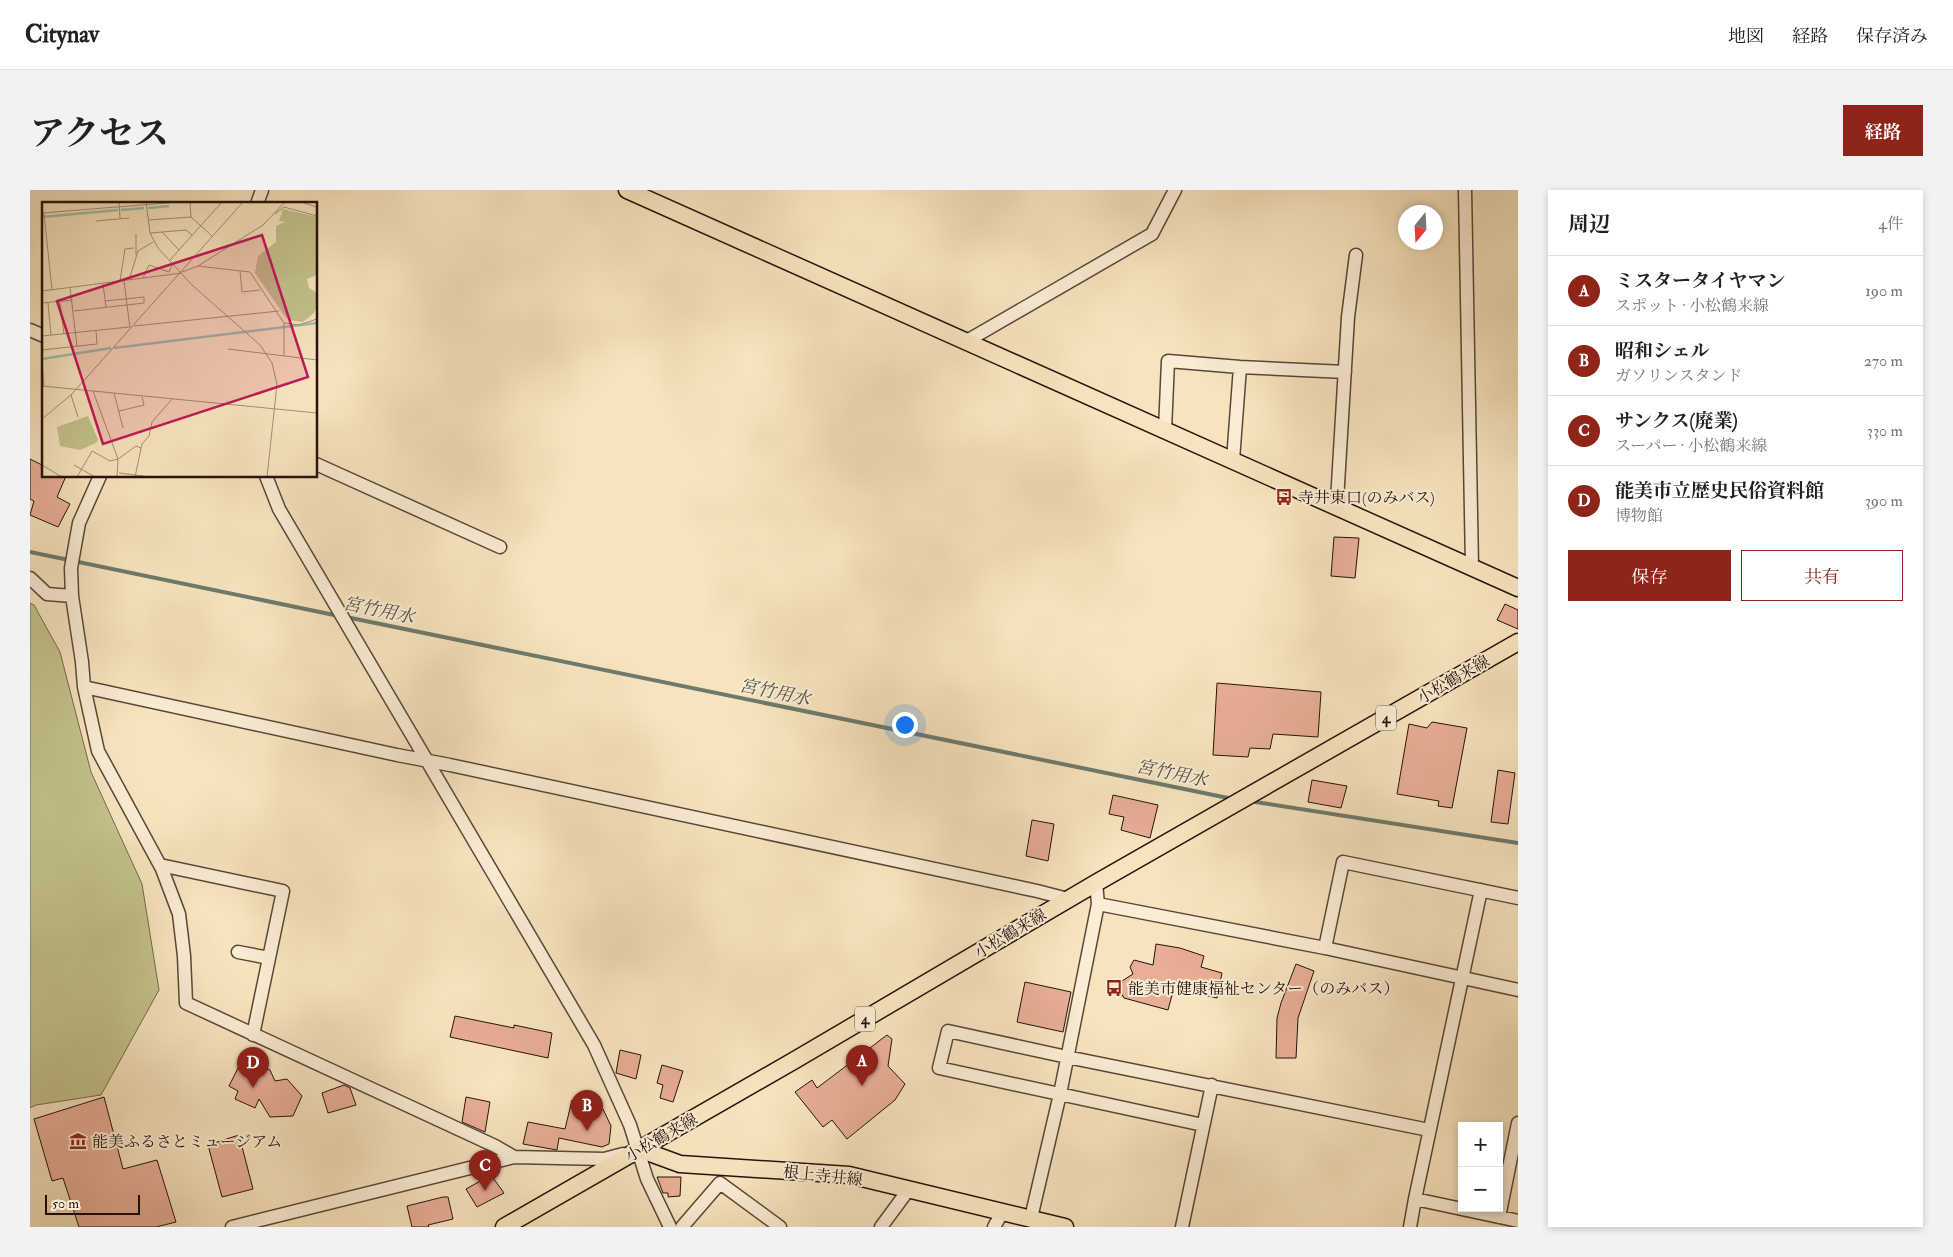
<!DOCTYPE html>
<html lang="ja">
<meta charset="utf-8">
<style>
body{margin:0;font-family:"IM FELL Double Pica","Noto Serif JP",serif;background:#f2f2f2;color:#222}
.controls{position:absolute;right:15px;bottom:15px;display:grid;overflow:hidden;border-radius:0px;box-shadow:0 2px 8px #0003}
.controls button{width:45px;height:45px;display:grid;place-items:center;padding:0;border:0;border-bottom:1px solid #e0e0e0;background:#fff;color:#222;font:25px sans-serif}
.compass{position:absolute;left:1368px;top:15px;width:45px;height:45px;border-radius:50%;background:#fff;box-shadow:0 2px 8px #0003;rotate:198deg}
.scale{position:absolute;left:15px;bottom:12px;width:95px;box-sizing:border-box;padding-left:5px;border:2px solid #25120b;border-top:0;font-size:14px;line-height:18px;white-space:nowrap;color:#25120b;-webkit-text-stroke:4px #faedd5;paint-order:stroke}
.you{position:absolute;left:874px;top:534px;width:18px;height:18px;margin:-12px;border:4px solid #fff;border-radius:50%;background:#1a73e8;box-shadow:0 0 0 8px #1a73e833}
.badge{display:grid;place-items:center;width:32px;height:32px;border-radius:50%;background:#8f2418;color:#fff;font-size:16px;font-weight:700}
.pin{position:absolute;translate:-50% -41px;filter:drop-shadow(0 1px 2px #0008)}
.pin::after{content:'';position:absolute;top:26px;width:18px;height:15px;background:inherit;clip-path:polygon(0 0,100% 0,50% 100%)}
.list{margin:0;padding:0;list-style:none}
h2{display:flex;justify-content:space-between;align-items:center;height:65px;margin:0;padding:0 20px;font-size:21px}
h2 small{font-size:16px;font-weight:400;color:#767676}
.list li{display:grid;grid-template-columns:32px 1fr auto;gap:15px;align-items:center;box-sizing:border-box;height:70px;padding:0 20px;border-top:1px solid #e0e0e0}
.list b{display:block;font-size:19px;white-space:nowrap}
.list p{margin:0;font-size:16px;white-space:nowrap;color:#767676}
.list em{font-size:16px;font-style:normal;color:#767676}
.actions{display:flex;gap:10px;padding:15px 20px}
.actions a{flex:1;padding:11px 0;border:1px solid #8f2418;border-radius:0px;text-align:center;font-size:18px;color:#8f2418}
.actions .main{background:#8f2418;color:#fff}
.map{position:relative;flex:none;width:1488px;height:1037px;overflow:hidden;border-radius:0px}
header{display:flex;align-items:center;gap:30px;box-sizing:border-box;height:70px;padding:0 25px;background:#fff;border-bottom:1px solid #e0e0e0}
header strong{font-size:24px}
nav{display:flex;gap:28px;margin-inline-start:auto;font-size:18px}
.intro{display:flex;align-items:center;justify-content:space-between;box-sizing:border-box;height:120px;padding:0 30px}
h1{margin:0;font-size:35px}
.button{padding:12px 22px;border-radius:0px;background:#8f2418;color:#fff;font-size:18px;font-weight:700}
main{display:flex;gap:30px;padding:0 30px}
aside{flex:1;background:#fff;border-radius:0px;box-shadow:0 2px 8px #0003}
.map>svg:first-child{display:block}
.green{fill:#c3c28d;stroke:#746a4c}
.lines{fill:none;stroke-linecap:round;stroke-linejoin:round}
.stream{stroke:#6d7a6d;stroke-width:4}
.building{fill:#e8ae96;stroke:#25120b}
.minor-casing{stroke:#5a4638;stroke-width:15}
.major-casing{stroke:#25120b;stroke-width:19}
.minor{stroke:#faedd5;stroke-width:12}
.major{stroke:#f7e4be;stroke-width:16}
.labels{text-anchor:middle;stroke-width:4;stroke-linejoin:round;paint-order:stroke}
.shield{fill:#faedd5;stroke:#655448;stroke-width:1}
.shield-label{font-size:15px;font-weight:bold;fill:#25120b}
.poi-label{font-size:16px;fill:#25120b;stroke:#faedd5;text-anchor:start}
.street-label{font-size:16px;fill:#25120b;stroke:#faedd5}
.water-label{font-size:18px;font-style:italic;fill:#4f4f44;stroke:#faedd5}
.inset-river{fill:none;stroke:#9dbfae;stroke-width:2.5}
.inset-road{fill:none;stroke:#a39076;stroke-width:1}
.view{fill:#c2185b;fill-opacity:0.15;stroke:#c2185b;stroke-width:2.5}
.inset-edge{fill:none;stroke:#25120b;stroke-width:2.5}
</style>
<header>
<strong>Citynav</strong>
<nav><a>地図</a><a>経路</a><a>保存済み</a></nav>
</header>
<div class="intro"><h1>アクセス</h1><a class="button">経路</a></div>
<main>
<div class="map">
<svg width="1488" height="1037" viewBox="0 0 1488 1037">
<rect width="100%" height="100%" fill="#f7e4be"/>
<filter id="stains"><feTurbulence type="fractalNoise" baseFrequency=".004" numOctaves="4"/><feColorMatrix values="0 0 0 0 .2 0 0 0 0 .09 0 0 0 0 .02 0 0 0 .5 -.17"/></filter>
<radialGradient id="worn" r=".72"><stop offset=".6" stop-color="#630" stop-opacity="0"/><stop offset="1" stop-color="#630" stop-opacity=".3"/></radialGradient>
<path class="green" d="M0 413 4 415 30 462 61 582 112 694 129 800 71 905 6 915 0 918Z"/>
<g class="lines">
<path class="stream" d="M0 362 309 426
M316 427 1203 609
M1219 611 1488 653"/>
</g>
<path class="building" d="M0 269 14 276V286H36L27 307 40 314 28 337 0 325 4 311 0 309Z
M1304 347 1329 348 1325 388 1301 386Z
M1475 414 1488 420V439L1467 430Z
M1187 493 1291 502 1288 547 1243 544 1240 559 1220 558 1218 567 1183 565Z
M1402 532 1437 538 1422 618 1408 616 1409 611 1367 604 1379 534 1397 538Z
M1468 580 1485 583 1478 634 1461 632Z
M1282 590 1317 596 1311 618 1278 612Z
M1083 605 1128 615 1120 648 1091 640 1094 627 1079 624Z
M1002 630 1024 634 1018 671 996 666Z
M1126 754 1150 758 1174 766 1171 777 1192 783 1187 808 1144 798 1138 820 1094 808 1090 801 1092 791 1103 784 1100 777 1104 770 1123 775Z
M1266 774 1284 781 1268 828 1266 868H1246L1247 828 1251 813Z
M995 792 1041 802 1033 842 987 832Z
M425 826 484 838V835L522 843 518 868 420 847Z
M857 845 862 849 858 876 875 894 865 910 817 949 802 930 793 937 765 902 782 890 787 898Z
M590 860 611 865 606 889 586 883Z
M213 868 240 880 245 891 257 889 272 906 263 926 240 927 229 909 225 918 205 909 208 901 199 896Z
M632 875 653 881 643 912 630 908 633 895 627 893Z
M314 895 320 898 326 915 298 923 292 903Z
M74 907 93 979 127 970 146 1032 126 1037H49L33 988 22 991 4 929Z
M436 907 460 912 455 942 432 932Z
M542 910 573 919 581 936 579 954 572 957 529 948 527 960 493 954 498 932 535 939Z
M209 945 223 999 192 1007 178 955Z
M461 985 474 1003 447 1017 436 999Z
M627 987H651L650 1006 638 1007V1003H633Z
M413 1007H418L423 1029 398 1035 399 1037H382L377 1016Z"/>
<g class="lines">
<g class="minor-casing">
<path id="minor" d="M1435 0 1442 377
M227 14 232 0
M0 140 14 146
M935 152 1122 44 1145 0
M1135 240 1138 171 1210 177 1315 182
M1203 270 1210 177
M286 274 470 357
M70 286 49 333 41 378 42 406 52 472 54 497 68 561 132 679 149 724 154 766 156 813 465 956 484 967
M236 286 249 319 564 855 600 935 617 989 640 1037
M1308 319 1307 311 1318 127 1326 65
M0 388 17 404 42 406
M54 497 367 565 420 575 1007 701 1038 709
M130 675 253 701 223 845
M1068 714 1295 758 1488 800
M1295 758 1313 672 1488 708
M208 762 239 768
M1173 935 909 878 918 841 1037 867 1399 940
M1385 1009 1488 1031
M1469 1027 1488 933
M1001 1028 1030 904 1068 714 1066 693
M202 1037 484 967 574 969 593 964
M652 1037 690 993 750 1037
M851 1037 879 999
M964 1037 973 1021
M1152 1037 1182 895
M1380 1037 1385 1009 1451 700"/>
</g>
<g class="major-casing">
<path id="major" d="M597 0 1488 398
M609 959 650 974 819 985 1035 1037
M474 1037 765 870 1066 693 1488 452"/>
</g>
<use href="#minor" class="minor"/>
<use href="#major" class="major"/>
</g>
<defs>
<g id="bus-bare" transform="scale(1.35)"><path d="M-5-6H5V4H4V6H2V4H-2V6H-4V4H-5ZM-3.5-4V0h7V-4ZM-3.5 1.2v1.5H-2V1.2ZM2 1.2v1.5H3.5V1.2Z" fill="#8f2418" stroke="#faedd5" stroke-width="2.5" paint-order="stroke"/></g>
<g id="museum-bare" transform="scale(1.35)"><path d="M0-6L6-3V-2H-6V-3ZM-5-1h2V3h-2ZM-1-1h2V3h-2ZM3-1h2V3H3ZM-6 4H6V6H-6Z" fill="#8f2418" stroke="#faedd5" stroke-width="2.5" paint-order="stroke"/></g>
</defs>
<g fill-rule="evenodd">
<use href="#bus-bare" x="1254" y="307"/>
<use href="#bus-bare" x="1084" y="798"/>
<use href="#museum-bare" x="48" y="951"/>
</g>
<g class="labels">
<g class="shield">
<rect x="1346" y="515.5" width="20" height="25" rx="4"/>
<rect x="825" y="816.5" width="20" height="25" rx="4"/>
</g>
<g class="shield-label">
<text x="1356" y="533">4</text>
<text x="835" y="834">4</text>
</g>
<g class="poi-label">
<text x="1268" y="313">寺井東口(のみバス)</text>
<text x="1098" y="804">能美市健康福祉センター（のみバス）</text>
<text x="62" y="957">能美ふるさとミュージアム</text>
</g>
<g class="street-label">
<text transform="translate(1423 489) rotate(-30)" y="6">小松鶴来線</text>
<text transform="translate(980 743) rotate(-31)" y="6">小松鶴来線</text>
<text transform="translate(631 947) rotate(-30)" y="6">小松鶴来線</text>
<text transform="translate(793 985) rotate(6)" y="6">根上寺井線</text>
</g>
<g class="water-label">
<text transform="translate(349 420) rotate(12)" y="6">宮竹用水</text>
<text transform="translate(745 502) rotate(12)" y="6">宮竹用水</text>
<text transform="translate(1142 583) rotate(12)" y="6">宮竹用水</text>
</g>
</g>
<g transform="translate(12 12)">
<rect width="275" height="275" fill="#f7e4be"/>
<path d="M241 7 275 15V26L263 22 275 26V73L265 77 267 86 275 91V104L272 111 261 120 247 118 242 113 213 71 216 54 234 40V24L243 20 237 19ZM46 214 56 238 54 241 38 248 18 244 15 225Z" fill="#c3c28d"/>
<path class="inset-river" d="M106 6 127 4M79 8 102 6M0 15 76 8M72 146 275 121M0 157 69 146"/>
<path class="inset-road" d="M77 0 78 16M104 0 108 31 116 46 150 83 218 143 230 161 235 182 225 275M148 0 149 15 170 34M259 0 275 5M0 11 137 0M2 11 10 88M233 12 242 5 275 14M106 18 149 15M54 19 87 16M120 30 137 48M108 31 144 28 150 33M94 32V53M128 58 180 0M156 64 208 70 242 121V154M198 69 200 90 218 88M140 70 156 64 221 23 243 0M101 76 107 63 127 70 131 61M87 78 96 49 111 40M78 79 83 47 92 46M82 79 88 126M61 82 64 105M28 86 35 144M0 89 140 71M18 100 22 132M0 101 31 98M6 101 9 133M32 109 102 101V95L63 99M242 121 257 123 275 117M92 124 237 109M0 134 87 125M186 147 275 158M0 148 55 142 54 129M0 160 2 184M0 184 275 211M51 189 76 257 75 275M72 191 81 226M29 193 36 215M77 209 102 203 100 195M0 217 29 193 201 0M0 263 20 275M32 263 53 275M77 271 108 275M35 275 50 249 68 259 76 257 94 244 99 246M93 275 100 242 107 234 110 220 130 197"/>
<path class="view" d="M220 33 266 175 61 242 15 99Z"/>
<rect width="275" height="275" class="inset-edge"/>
</g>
<rect width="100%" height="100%" filter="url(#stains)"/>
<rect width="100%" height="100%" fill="url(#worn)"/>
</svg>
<div class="controls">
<button>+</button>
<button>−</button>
</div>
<svg class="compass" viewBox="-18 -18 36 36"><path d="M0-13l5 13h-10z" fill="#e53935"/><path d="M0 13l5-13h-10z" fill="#767676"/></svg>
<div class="scale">50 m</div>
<div class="you"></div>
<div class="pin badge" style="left:832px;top:896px">A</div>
<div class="pin badge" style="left:557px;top:941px">B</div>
<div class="pin badge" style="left:455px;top:1001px">C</div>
<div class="pin badge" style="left:223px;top:898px">D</div>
</div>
<aside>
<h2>周辺<small>4件</small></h2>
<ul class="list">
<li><span class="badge">A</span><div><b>ミスタータイヤマン</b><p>スポット · 小松鶴来線</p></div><em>190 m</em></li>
<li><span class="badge">B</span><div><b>昭和シェル</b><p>ガソリンスタンド</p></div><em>270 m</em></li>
<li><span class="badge">C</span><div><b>サンクス(廃業)</b><p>スーパー · 小松鶴来線</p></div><em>330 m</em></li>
<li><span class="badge">D</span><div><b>能美市立歴史民俗資料館</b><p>博物館</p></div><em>390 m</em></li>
</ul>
<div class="actions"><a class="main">保存</a><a>共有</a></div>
</aside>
</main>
